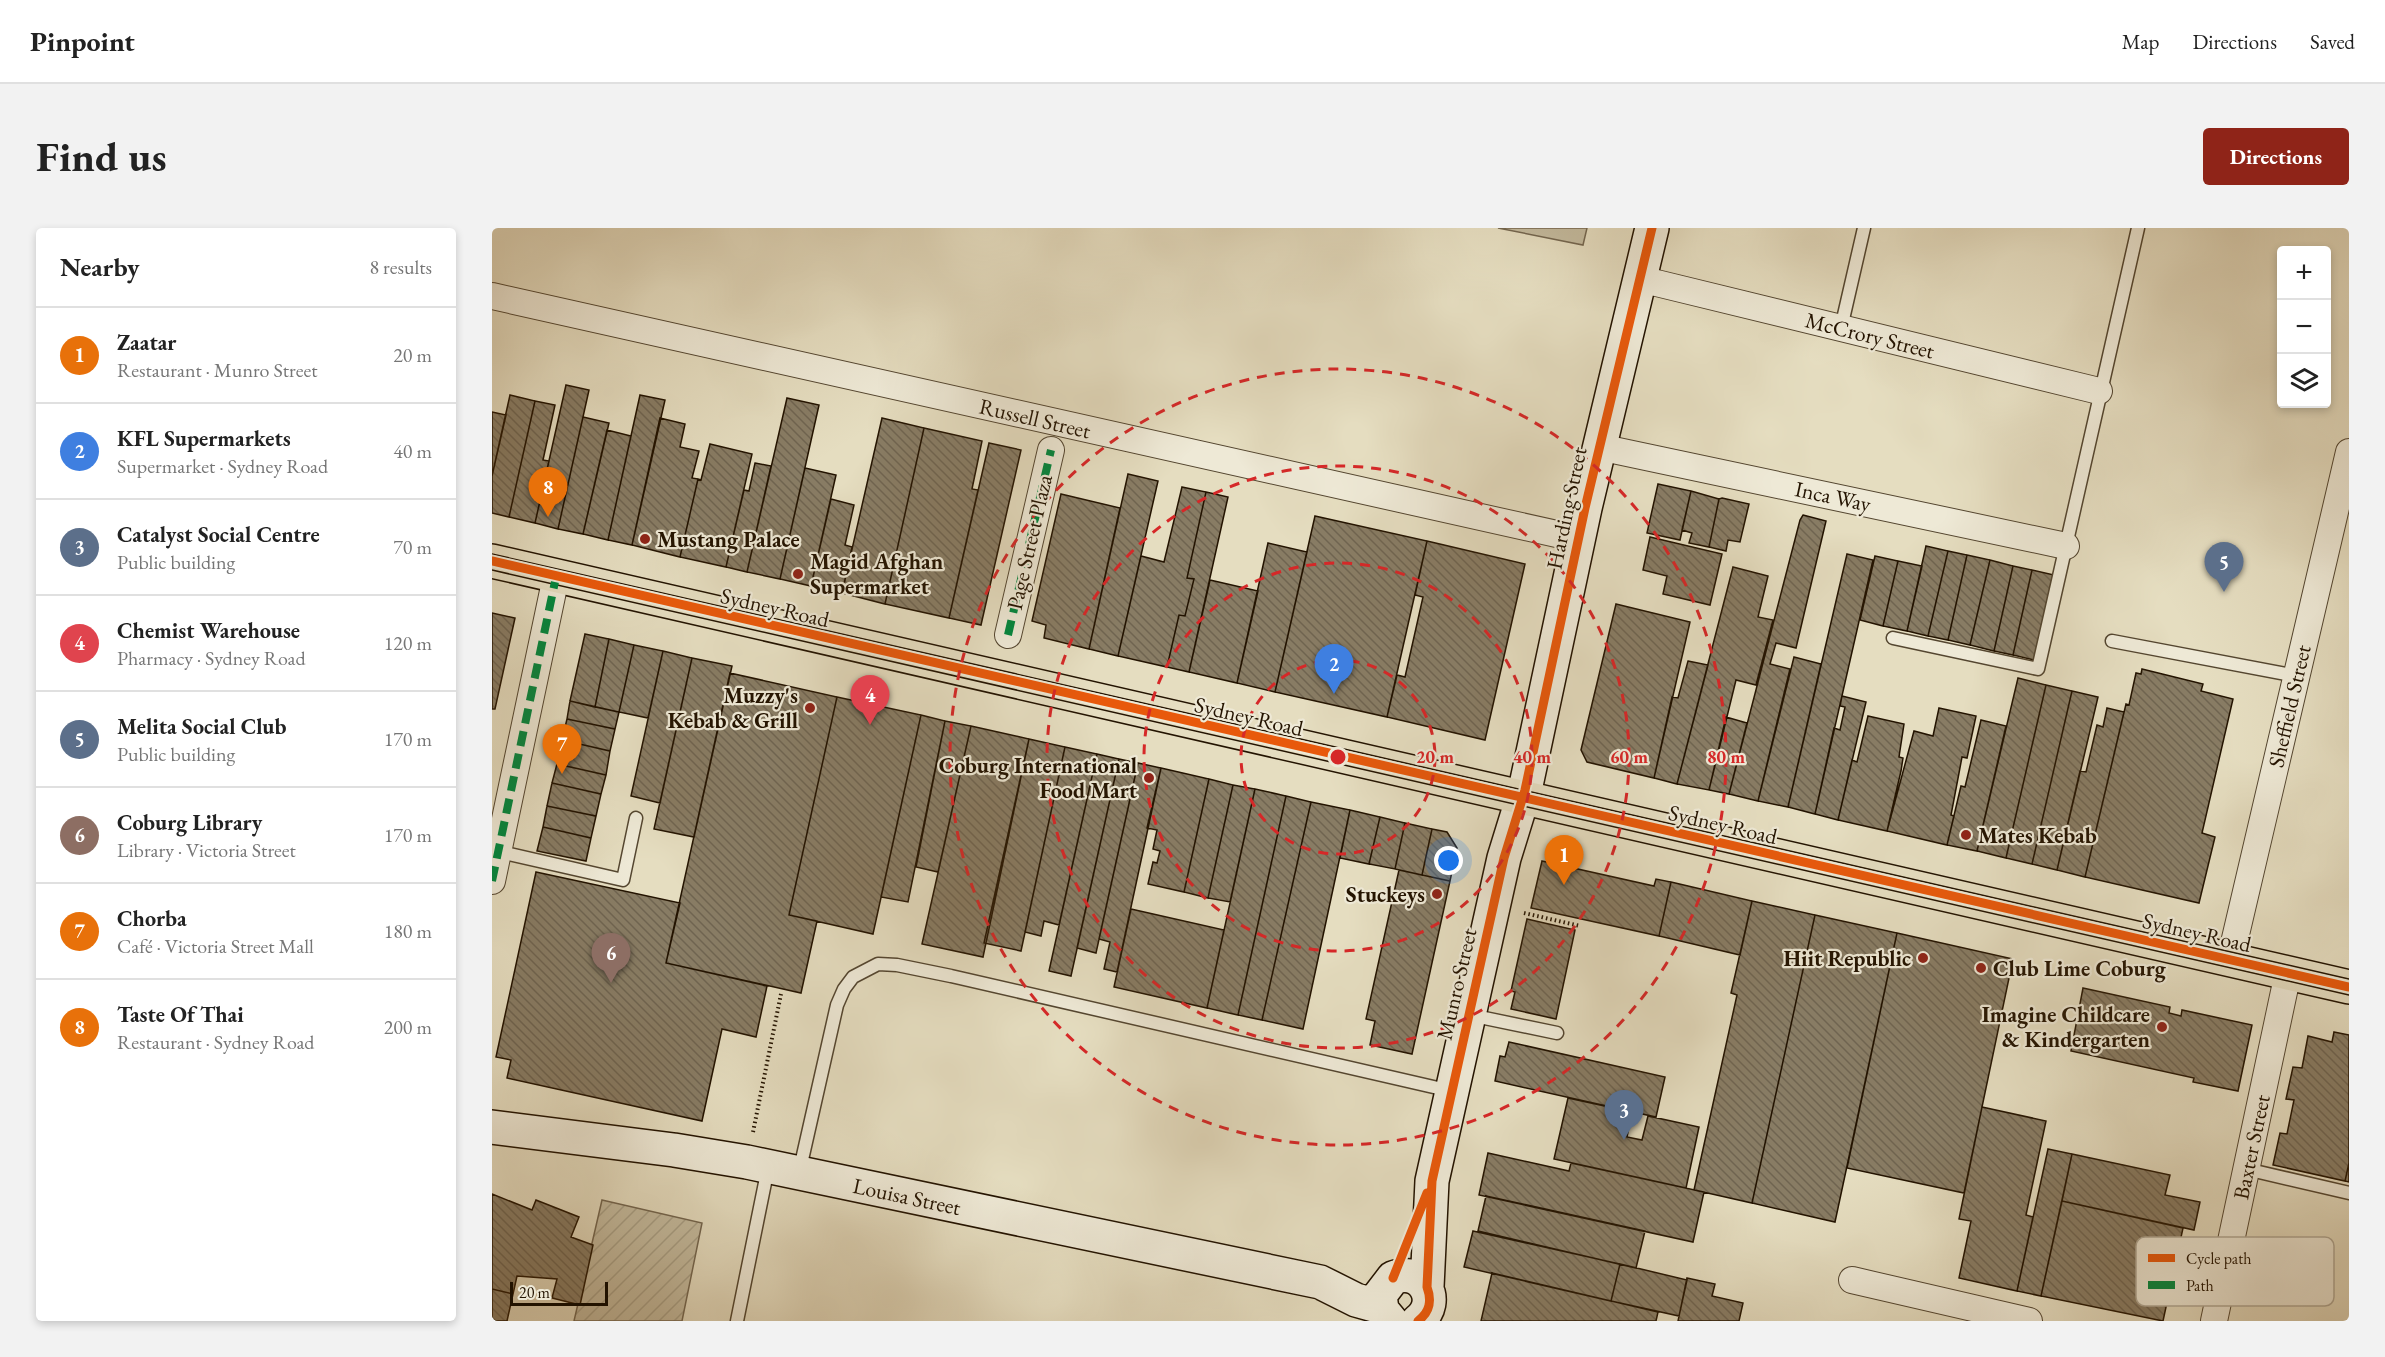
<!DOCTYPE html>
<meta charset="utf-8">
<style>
body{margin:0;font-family:"EB Garamond",serif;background:#f2f2f2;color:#222}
.controls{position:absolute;right:18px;top:18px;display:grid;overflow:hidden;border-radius:6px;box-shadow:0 3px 9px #0003}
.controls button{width:54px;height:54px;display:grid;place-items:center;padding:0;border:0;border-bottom:2px solid #e0e0e0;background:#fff;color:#222;font:30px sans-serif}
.scale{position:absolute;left:18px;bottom:15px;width:98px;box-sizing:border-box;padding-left:6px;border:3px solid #231300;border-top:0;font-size:16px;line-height:21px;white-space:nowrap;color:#231300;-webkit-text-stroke:4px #eee9d6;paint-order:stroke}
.you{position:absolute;left:957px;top:633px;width:21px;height:21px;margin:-15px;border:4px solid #fff;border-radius:50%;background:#1a73e8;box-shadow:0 0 0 9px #1a73e833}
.badge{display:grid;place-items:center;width:39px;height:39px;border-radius:50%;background:#8f2418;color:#fff;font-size:20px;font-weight:700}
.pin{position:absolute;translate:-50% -50px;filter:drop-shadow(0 2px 3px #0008)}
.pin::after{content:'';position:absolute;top:32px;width:21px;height:18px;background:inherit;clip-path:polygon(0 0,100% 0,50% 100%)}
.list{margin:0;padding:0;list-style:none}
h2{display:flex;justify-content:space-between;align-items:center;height:78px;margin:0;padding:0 24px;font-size:26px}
h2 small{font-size:20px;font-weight:400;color:#767676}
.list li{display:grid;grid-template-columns:39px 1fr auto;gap:18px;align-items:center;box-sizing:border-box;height:96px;padding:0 24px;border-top:2px solid #e0e0e0}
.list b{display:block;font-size:22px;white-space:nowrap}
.list p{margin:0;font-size:20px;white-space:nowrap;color:#767676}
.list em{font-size:20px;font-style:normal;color:#767676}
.icon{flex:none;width:33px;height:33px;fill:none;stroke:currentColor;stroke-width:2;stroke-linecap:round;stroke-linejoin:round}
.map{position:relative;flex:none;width:1857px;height:1093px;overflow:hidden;border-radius:6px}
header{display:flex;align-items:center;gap:36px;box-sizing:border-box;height:84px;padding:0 30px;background:#fff;border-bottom:2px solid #e0e0e0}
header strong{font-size:28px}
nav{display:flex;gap:33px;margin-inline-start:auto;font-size:21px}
.intro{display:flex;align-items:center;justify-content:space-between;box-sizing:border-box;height:144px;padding:0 36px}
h1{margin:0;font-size:42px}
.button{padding:15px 27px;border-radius:6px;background:#8f2418;color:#fff;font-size:21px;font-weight:700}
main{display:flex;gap:36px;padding:0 36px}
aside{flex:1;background:#fff;border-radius:6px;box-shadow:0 3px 9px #0003}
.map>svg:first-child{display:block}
.garden{fill:url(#garden-furrows);stroke:#746750;stroke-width:1.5}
.pitch{fill:#c4bb9f;stroke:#746750;stroke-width:1.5}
.building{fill:url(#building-back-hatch);stroke:#231300;stroke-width:1.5}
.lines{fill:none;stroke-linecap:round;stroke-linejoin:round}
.lane-casing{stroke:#544630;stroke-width:15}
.street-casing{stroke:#544630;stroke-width:28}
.secondary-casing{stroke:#231300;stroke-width:36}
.highway-casing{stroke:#231300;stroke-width:36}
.path{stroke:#231300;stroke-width:4;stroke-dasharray:1.5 3;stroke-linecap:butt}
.lane{stroke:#eee9d6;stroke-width:12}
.street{stroke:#eee9d6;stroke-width:26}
.secondary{stroke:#eee9d6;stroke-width:33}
.highway{stroke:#e5ddc0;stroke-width:33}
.tram{stroke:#231300;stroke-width:1.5}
.quiet{stroke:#00873e;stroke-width:8;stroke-dasharray:15 8;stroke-linecap:butt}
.cycleway-casing{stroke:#eee9d6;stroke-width:13}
.cycleway{stroke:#e8590c;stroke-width:9}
.ring{fill:none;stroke:#d62828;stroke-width:3;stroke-dasharray:10 8}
.poi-dot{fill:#8f2418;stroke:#eee9d6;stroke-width:2}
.labels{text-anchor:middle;stroke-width:4.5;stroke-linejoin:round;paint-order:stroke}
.street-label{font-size:22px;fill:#231300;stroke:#eee9d6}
.poi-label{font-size:22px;font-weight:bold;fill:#231300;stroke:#eee9d6;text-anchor:end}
.key{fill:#eee9d6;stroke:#b1a996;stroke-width:1.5}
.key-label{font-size:16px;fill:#231300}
.centre{fill:#d62828;stroke:#eee9d6;stroke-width:3}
.ring-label{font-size:18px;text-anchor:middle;font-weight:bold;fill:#d62828;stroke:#eee9d6;stroke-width:4.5;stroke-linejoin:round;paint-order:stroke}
</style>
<header>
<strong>Pinpoint</strong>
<nav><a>Map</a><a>Directions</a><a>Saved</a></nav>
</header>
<div class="intro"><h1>Find us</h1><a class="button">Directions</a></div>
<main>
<aside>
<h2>Nearby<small>8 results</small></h2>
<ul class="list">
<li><span class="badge" style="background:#e8710a">1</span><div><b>Zaatar</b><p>Restaurant · Munro Street</p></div><em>20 m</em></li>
<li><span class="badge" style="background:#3f7fe0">2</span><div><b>KFL Supermarkets</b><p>Supermarket · Sydney Road</p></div><em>40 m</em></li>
<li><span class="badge" style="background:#5c6f8a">3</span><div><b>Catalyst Social Centre</b><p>Public building</p></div><em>70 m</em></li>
<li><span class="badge" style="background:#e0444e">4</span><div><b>Chemist Warehouse</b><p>Pharmacy · Sydney Road</p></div><em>120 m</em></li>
<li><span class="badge" style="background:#5c6f8a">5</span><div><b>Melita Social Club</b><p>Public building</p></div><em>170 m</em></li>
<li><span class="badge" style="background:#8d6e63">6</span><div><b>Coburg Library</b><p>Library · Victoria Street</p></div><em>170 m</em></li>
<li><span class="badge" style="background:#e8710a">7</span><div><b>Chorba</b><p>Café · Victoria Street Mall</p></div><em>180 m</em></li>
<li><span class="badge" style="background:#e8710a">8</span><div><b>Taste Of Thai</b><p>Restaurant · Sydney Road</p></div><em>200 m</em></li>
</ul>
</aside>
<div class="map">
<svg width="1857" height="1093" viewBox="0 0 1857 1093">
<defs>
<pattern id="garden-furrows" width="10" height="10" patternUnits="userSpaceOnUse" patternTransform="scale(1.5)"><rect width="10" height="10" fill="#c4bb9f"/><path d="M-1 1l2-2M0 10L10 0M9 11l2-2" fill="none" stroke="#a8a087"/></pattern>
<pattern id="building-back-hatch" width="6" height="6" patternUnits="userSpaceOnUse" patternTransform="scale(1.5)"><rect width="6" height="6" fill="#887c64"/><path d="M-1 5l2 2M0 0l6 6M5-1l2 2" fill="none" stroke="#6f6450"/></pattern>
</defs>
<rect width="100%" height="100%" fill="#e5ddc0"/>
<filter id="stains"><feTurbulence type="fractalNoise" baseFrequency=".00333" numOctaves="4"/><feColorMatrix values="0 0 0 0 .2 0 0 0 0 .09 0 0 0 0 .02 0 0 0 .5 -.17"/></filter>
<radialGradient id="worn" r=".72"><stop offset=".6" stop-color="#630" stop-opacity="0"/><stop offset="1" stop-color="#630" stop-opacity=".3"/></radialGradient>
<path class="garden" d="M110 972 210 995 190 1093H82Z"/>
<path class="pitch" d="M1006 0H1095L1091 17Z"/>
<path class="building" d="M74 157 97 162 66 301 43 295Z
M18 167 43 173 17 289 0 285V248Z
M148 167 173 172 140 317 116 312Z
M295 170 327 177 288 351 255 344Z
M43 173 63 177 51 232 57 233 43 295 17 289Z
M0 184 14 187 0 248Z
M91 189 117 195 91 306 66 301Z
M168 190 193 196 188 219 207 223 200 250 206 251 188 329 140 317Z
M390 190 432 200 393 376 350 365Z
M432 200 490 213 480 261 486 262 457 390 393 376Z
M115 202 139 208 116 312 91 306Z
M497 215 529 222 489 397 457 390Z
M218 216 260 226 234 339 188 329 206 251 209 252Z
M263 235 279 238 255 344 234 339 252 262 257 263Z
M313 240 344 247 319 358 288 351Z
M636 246 666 253 626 428 597 421Z
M1166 256 1199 263 1188 312 1155 305Z
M690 259 714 264 695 350 702 351 693 388 687 387 675 439 626 428 649 328 672 334Z
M1199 263 1227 271 1217 319 1197 315 1200 305 1190 302Z
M714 264 736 269 697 444 675 439 687 387 693 388 702 351 695 350Z
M569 266 628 280 597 421 552 410 554 397 540 393Z
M1230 270 1257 276 1248 314 1236 312 1234 323 1217 319 1227 271Z
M339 271 362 277 353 317 360 319 350 365 319 358Z
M1311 287 1334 293 1304 420 1284 415 1278 436 1298 441 1266 573 1237 566 1308 292Z
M823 288 935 313 895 489 783 464Z
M1158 309 1230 326 1218 377 1171 366 1175 348 1151 342Z
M935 313 1033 336 993 512 895 489 905 447 913 449 931 369 923 367Z
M776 315 815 324 783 464 745 455Z
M1434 318 1456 323 1436 408 1415 403Z
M1456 323 1475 327 1456 412 1436 408Z
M1355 326 1381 332 1323 586 1296 579Z
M1475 327 1498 332 1478 417 1456 412Z
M1383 328 1406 333 1391 398 1368 392Z
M1498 332 1521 338 1502 423 1478 417Z
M1406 333 1430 338 1415 403 1391 398Z
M1521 338 1540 342 1521 427 1502 423Z
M1241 339 1276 348 1266 389 1281 392 1264 457 1244 452 1217 562 1185 556Z
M1540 342 1562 347 1542 432 1521 427Z
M718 352 766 363 745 455 697 444Z
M1124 376 1198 394 1162 550 1095 534 1089 522Z
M0 385 23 390 3 481H0Z
M93 406 117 411 103 479 78 473Z
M117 411 142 417 127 484 103 479Z
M142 417 171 423 156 490 127 484Z
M171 423 200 430 168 575 139 568Z
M1302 429 1329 436 1296 579 1266 573Z
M200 430 240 438 202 609 162 601Z
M1196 433 1216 437 1185 556 1162 550 1180 469 1186 470Z
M1650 441 1711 456 1709 463 1741 471 1710 605 1723 609 1707 675 1593 649 1634 476 1637 477 1644 445 1649 446Z
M238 445 345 469 297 687 325 693 309 765 174 735Z
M1526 450 1554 457 1514 630 1485 623Z
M1554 457 1580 463 1540 636 1514 630Z
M1580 463 1606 469 1565 642 1540 636Z
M1350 468 1374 474 1346 592 1323 586 1342 500 1348 502 1353 479 1348 478Z
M345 469 429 487 381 706 297 687Z
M78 473 127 484 123 501 75 491Z
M1447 480 1484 488 1475 530 1470 529 1467 545 1459 587 1462 588 1455 617 1395 603 1422 503 1441 508Z
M1615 480 1632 484 1593 649 1565 642 1588 543 1594 544 1605 497 1611 499Z
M429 487 453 493 416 674 389 669Z
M1376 488 1412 496 1407 529 1411 530 1409 543 1395 603 1346 592 1360 532 1365 534Z
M1234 489 1255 495 1237 566 1217 562Z
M75 491 123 501 118 523 70 512Z
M1489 492 1514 498 1485 623 1455 617 1469 558 1473 559Z
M453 493 479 498 446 644 424 639Z
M479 498 537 511 491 729 430 716Z
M537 511 573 519 529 723 492 715Z
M70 512 118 523 114 547 65 536Z
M573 519 605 526 567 697 552 693 549 708 533 704Z
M605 526 627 531 579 748 557 743Z
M627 531 646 535 604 725 585 720Z
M646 535 669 540 625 744 612 741 618 714 607 711Z
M65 536 114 547 109 566 60 555Z
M669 540 717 551 692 664 656 656 661 634 665 635 668 623 661 621 665 602 655 600Z
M717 551 741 557 716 670 692 664Z
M60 555 109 566 104 588 55 578Z
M741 557 763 561 738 674 716 670Z
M763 561 794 568 746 787 715 780Z
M794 568 819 574 770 792 746 787Z
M819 574 858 582 811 801 770 792Z
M55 578 104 588 99 610 51 599Z
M858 582 888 589 877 636 848 630Z
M888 589 913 595 903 641 877 636Z
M913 595 940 601 930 647 903 641Z
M51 599 99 610 94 633 45 623Z
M940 601 955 604 965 620 958 653 930 647Z
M1050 633 1162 658 1164 651 1179 654 1167 708 1039 680Z
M907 642 958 653 920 826 878 817 883 793 874 791Z
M44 644 188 675 174 735 275 758 264 809 230 801 210 893 15 850 19 832 4 829Z
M1179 654 1260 673 1248 727 1167 708Z
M1260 673 1323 687 1260 975 1202 962 1245 767 1239 765Z
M639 681 732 702 715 780 622 759Z
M1323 687 1405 705 1343 994 1260 975Z
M1035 691 1083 702 1064 791 1019 781 1023 764 1019 763Z
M1405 705 1521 731 1472 965 1355 940Z
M1591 760 1678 779 1677 785 1689 788 1690 782 1760 797 1746 863 1701 854 1702 850 1579 823Z
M1842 804 1857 807V935L1853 953 1781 937 1788 905 1795 906 1802 872 1794 871 1801 839 1810 840 1816 808 1840 814Z
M1017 814 1173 849 1164 889 1003 853 1008 828 1013 829Z
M1076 870 1140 884 1135 909 1150 912 1156 888 1207 899 1194 960 1062 931Z
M1490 879 1554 893 1534 987 1541 989 1525 1063 1467 1050 1479 993 1467 991Z
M1556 921 1580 926 1549 1068 1525 1063Z
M996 925 1077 943 1079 935 1212 964 1201 1014 987 967Z
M1580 926 1678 947 1673 967 1708 974 1702 1002 1570 973Z
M1857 935V954L1853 953Z
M0 966 40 982 44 972 87 989 79 1009 101 1017 88 1077 60 1070 65 1051 25 1048 21 1066 0 1061Z
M994 968 1153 1003 1144 1040 986 1003Z
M1570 973 1691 1000 1671 1093 1549 1068Z
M981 1003 1128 1036 1119 1073 972 1039Z
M1128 1036 1195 1052 1187 1088 1119 1073Z
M1000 1045 1166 1084 1164 1093H989Z
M1195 1050 1223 1056 1220 1068 1251 1075 1247 1093H1186Z
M0 1061 21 1066 15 1093H0Z"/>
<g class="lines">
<g class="lane-casing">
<path id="lane" d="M1349 100 1372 0
M1401 410 1546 441 1646 0
M1620 413 1804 448
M4 623 131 652 144 590
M978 787 1065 805
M1754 941 1857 965
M307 945 345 777 352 761 361 749 386 736 405 737 459 748 959 863
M245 1093 276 940"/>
</g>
<g class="street-casing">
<path id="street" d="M1148 51 1607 163
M0 68 1087 311
M1107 219 1574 318
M516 407 559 222
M0 653 64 349
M1738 732 1857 224
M1360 1052 1537 1093
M1722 1093 1796 745"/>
</g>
<g class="secondary-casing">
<path id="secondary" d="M0 899 182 922 255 934 828 1054 864 1072 889 1079
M935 1059 940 953 1012 630 1033 562 1093 280 1160 0
M899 1093 890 1082 888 1067 901 1050C930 1038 951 1073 926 1093"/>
</g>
<g class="highway-casing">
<path id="highway" d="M0 333 1857 759"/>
</g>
<path class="path" d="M1032 685 1088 698
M261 904 289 766"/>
<use href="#lane" class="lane"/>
<use href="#street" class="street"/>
<use href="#secondary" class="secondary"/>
<use href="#highway" class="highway"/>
<path class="tram" d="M0 326 1857 751
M0 342 1857 767"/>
<path class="quiet" d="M516 407 559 222
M0 653 64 349"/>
<g class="cycleway-casing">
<path id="cycleway" d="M0 333 1857 759
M901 1050 935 965
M926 1093C938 1084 940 1073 935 1059L940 953 1012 630 1033 562 1093 280 1160 0"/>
</g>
<use href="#cycleway" class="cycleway"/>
</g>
<g class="ring">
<circle cx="846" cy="529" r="97"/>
<circle cx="846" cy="529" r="194"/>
<circle cx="846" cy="529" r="291"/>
<circle cx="846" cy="529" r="388"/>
</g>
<g class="poi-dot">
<circle cx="153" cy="311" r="6"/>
<circle cx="306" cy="346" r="6"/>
<circle cx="318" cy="480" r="6"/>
<circle cx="657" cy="550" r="6"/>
<circle cx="1474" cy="607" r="6"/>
<circle cx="945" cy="666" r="6"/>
<circle cx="1431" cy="730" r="6"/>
<circle cx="1489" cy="740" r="6"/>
<circle cx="1670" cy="799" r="6"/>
</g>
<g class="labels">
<g class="street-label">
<text transform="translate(1378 107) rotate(14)" y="8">McCrory Street</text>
<text transform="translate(543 190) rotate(13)" y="8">Russell Street</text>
<text transform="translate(1341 268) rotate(12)" y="8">Inca Way</text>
<text transform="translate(1074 280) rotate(-78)" y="8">Harding Street</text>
<text transform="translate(537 314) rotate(-77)" y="8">Page Street Plaza</text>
<text transform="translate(283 379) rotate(13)" y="8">Sydney Road</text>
<text transform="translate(1797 478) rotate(-77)" y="8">Sheffield Street</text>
<text transform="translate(757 488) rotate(13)" y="8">Sydney Road</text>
<text transform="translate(1231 596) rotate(13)" y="8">Sydney Road</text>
<text transform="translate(1705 704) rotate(13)" y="8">Sydney Road</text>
<text transform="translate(964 756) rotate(-77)" y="8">Munro Street</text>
<text transform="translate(1759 919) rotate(-78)" y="8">Baxter Street</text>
<text transform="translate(415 968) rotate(12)" y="8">Louisa Street</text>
</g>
<g class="poi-label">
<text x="165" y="319" text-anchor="start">Mustang Palace</text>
<text x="318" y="341" text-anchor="start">Magid Afghan<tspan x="318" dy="25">Supermarket</tspan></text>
<text x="306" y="475">Muzzy's<tspan x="306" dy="25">Kebab &amp; Grill</tspan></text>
<text x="645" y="545">Coburg International<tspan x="645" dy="25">Food Mart</tspan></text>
<text x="1486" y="615" text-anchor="start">Mates Kebab</text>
<text x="933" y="674">Stuckeys</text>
<text x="1419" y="738">Hiit Republic</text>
<text x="1501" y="748" text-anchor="start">Club Lime Coburg</text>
<text x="1658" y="794">Imagine Childcare<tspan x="1658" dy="25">&amp; Kindergarten</tspan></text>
</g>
</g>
<rect x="1644" y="1009" width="198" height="69" rx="9" class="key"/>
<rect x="1656" y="1026" width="27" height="8" fill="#e8590c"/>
<rect x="1656" y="1053" width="27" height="8" fill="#00873e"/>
<g class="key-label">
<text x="1694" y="1036">Cycle path</text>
<text x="1694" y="1063">Path</text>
</g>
<circle cx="846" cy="529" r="9" class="centre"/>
<g class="ring-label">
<text x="943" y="535">20 m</text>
<text x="1040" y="535">40 m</text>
<text x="1137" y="535">60 m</text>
<text x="1234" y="535">80 m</text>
</g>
<rect width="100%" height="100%" filter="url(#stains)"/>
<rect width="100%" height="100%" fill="url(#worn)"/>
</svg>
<div class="controls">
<button>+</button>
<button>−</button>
<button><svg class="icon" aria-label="layers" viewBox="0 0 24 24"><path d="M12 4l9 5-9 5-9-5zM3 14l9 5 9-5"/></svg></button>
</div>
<div class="scale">20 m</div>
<div class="you"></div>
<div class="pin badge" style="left:1072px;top:657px;background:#e8710a">1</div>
<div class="pin badge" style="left:842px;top:466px;background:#3f7fe0">2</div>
<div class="pin badge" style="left:1132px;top:912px;background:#5c6f8a">3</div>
<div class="pin badge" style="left:378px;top:497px;background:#e0444e">4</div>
<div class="pin badge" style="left:1732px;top:364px;background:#5c6f8a">5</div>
<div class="pin badge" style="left:119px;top:755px;background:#8d6e63">6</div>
<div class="pin badge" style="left:70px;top:546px;background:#e8710a">7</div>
<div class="pin badge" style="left:56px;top:289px;background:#e8710a">8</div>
</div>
</main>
